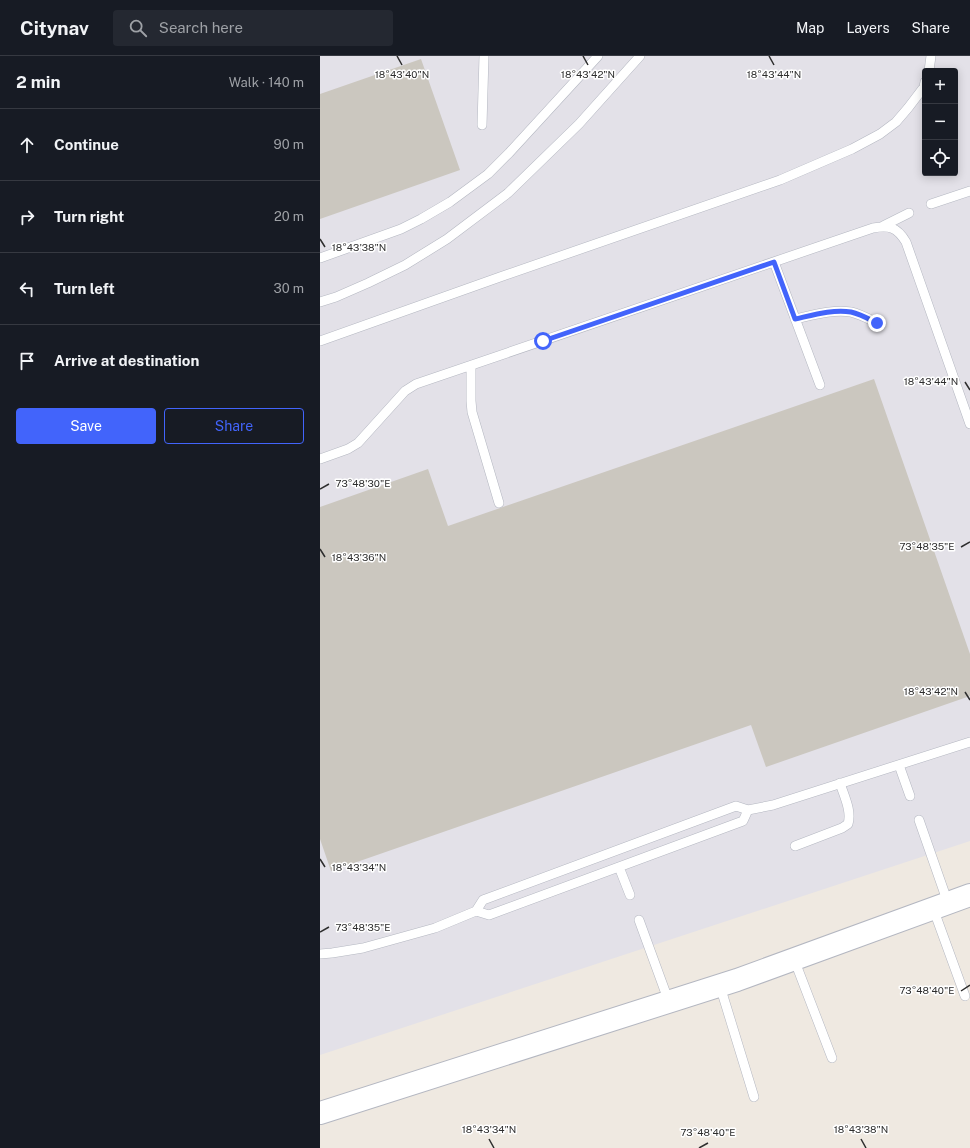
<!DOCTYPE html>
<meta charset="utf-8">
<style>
body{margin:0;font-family:"Public Sans",sans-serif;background:#242831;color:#f1f3f6}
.controls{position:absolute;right:12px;top:12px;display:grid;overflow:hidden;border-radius:4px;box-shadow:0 2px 10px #0003}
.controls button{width:36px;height:36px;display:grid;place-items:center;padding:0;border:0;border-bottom:1px solid #363941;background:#171b24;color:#f1f3f6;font:20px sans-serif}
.stop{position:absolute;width:12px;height:12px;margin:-9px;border:3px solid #4264fb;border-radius:50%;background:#fff}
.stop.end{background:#4264fb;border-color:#fff;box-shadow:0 1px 4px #0008}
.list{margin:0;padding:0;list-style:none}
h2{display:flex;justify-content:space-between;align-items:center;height:52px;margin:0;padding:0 16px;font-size:17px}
h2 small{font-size:13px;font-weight:400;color:#9ea1a6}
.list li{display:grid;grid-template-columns:26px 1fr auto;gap:12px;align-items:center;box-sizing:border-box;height:72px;padding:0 16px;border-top:1px solid #363941}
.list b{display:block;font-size:15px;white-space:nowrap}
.list em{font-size:13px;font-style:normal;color:#9ea1a6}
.actions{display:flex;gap:8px;padding:12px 16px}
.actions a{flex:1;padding:9px 0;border:1px solid #4264fb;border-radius:4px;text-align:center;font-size:14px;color:#4264fb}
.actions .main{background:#4264fb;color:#fff}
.icon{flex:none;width:22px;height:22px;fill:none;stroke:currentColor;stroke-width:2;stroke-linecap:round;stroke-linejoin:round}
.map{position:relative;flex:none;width:650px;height:1092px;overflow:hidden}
header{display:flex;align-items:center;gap:24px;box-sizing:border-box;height:56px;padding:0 20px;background:#171b24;border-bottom:1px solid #363941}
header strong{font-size:19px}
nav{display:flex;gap:22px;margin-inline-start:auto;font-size:14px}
.search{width:280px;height:36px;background:#242831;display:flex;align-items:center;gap:10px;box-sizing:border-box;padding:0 14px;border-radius:4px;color:#9ea1a6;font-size:15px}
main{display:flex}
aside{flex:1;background:#171b24}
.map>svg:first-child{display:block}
.industrial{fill:#e3e1e8;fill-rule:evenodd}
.building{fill:#cbc7bf}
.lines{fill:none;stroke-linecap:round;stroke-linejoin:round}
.lane-casing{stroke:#b4b7c1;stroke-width:10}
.secondary-casing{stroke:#b4b7c1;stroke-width:24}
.lane{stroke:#fff;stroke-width:9}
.secondary{stroke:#fff;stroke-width:22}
.route{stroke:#4264fb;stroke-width:5}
.ticks{fill:none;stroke:#2e2e2e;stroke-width:1.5}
.ticks-label{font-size:10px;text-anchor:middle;fill:#2e2e2e;stroke:#fff;stroke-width:3;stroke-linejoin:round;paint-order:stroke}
</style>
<header>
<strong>Citynav</strong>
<div class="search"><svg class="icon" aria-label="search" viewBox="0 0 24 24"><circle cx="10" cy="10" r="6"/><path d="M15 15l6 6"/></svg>Search here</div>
<nav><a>Map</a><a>Layers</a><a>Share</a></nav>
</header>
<main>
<aside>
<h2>2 min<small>Walk · 140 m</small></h2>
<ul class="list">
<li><svg class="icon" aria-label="ahead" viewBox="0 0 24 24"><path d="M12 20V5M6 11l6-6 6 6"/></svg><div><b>Continue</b></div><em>90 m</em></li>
<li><svg class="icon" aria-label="right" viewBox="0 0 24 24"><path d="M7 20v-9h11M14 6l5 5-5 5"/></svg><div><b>Turn right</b></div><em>20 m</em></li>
<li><svg class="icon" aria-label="left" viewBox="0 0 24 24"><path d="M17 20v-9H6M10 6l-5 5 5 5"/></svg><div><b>Turn left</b></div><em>30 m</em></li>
<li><svg class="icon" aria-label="arrive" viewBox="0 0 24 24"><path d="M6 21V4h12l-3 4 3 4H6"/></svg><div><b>Arrive at destination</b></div></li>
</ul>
<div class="actions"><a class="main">Save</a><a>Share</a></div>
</aside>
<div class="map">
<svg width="650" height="1092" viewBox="0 0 650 1092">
<rect width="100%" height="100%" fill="#efe9e1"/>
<path class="industrial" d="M0 0H650V785L0 999ZM605 15H635V117H605Z"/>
<path class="building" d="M101 3 140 114 0 163V38Z
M554 323 650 598V640L446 711 431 669 11 815 0 783V451L108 413 128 470Z"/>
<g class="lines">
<g class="lane-casing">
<path id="lane" d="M609 15 611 0
M162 69 164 0
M611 148 650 135
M563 170 589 157
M0 202 81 173 101 163 130 146 168 118 189 97 278 0
M454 206 500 329
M0 246 16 241 48 227 85 209 127 183 188 137 259 68 320 0
M475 263C493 259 513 253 531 256 540 258 549 263 557 267
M0 285 180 221 460 124 532 93 560 78 576 66 588 52 604 31 605 26
M151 310V345L152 356 179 447
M0 403 28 393 38 387 85 335 96 328 553 172C569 169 577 171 586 186L650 368
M579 709 590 740
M599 764 628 847
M475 790 522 772 528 768C532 755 524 740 520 727
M299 811 310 839
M613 852 645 940
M156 855 169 859 423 765 428 754
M319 864 349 946
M0 898 12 897 43 892 115 872 156 855 163 844 416 750 428 754 453 749 650 686
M474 903 512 1002
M400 930 434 1041"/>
</g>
<g class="secondary-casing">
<path id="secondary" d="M0 1057 417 924 650 839"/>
</g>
<use href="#lane" class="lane"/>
<use href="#secondary" class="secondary"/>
</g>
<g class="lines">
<path class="route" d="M223 285 454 206 475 263C493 259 513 253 531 256 540 258 549 263 557 267"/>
</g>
<path class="ticks" d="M77 0 82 9M263 0 268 9M449 0 454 9M0 183 5 191M645 326 650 334M0 433 9 428M641 491 650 486M0 493 5 501M645 636 650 644M0 803 5 811M0 876 9 871M641 935 650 929M169 1083 174 1092M541 1083 546 1092M379 1092 388 1087"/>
<g class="ticks-label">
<text x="82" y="22">18°43'40"N</text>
<text x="268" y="22">18°43'42"N</text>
<text x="454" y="22">18°43'44"N</text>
<text x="39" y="195">18°43'38"N</text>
<text x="611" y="329">18°43'44"N</text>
<text x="43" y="431">73°48'30"E</text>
<text x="607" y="494">73°48'35"E</text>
<text x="39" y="505">18°43'36"N</text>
<text x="611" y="639">18°43'42"N</text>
<text x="39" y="815">18°43'34"N</text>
<text x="43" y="875">73°48'35"E</text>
<text x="607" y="938">73°48'40"E</text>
<text x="169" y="1077">18°43'34"N</text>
<text x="541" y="1077">18°43'38"N</text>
<text x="388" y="1080">73°48'40"E</text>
</g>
</svg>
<div class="controls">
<button>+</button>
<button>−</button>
<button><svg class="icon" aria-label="locate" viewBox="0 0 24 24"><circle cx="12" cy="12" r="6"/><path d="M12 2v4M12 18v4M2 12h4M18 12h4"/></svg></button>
</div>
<div class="stop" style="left:223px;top:285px"></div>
<div class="stop end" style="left:557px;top:267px"></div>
</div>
</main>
